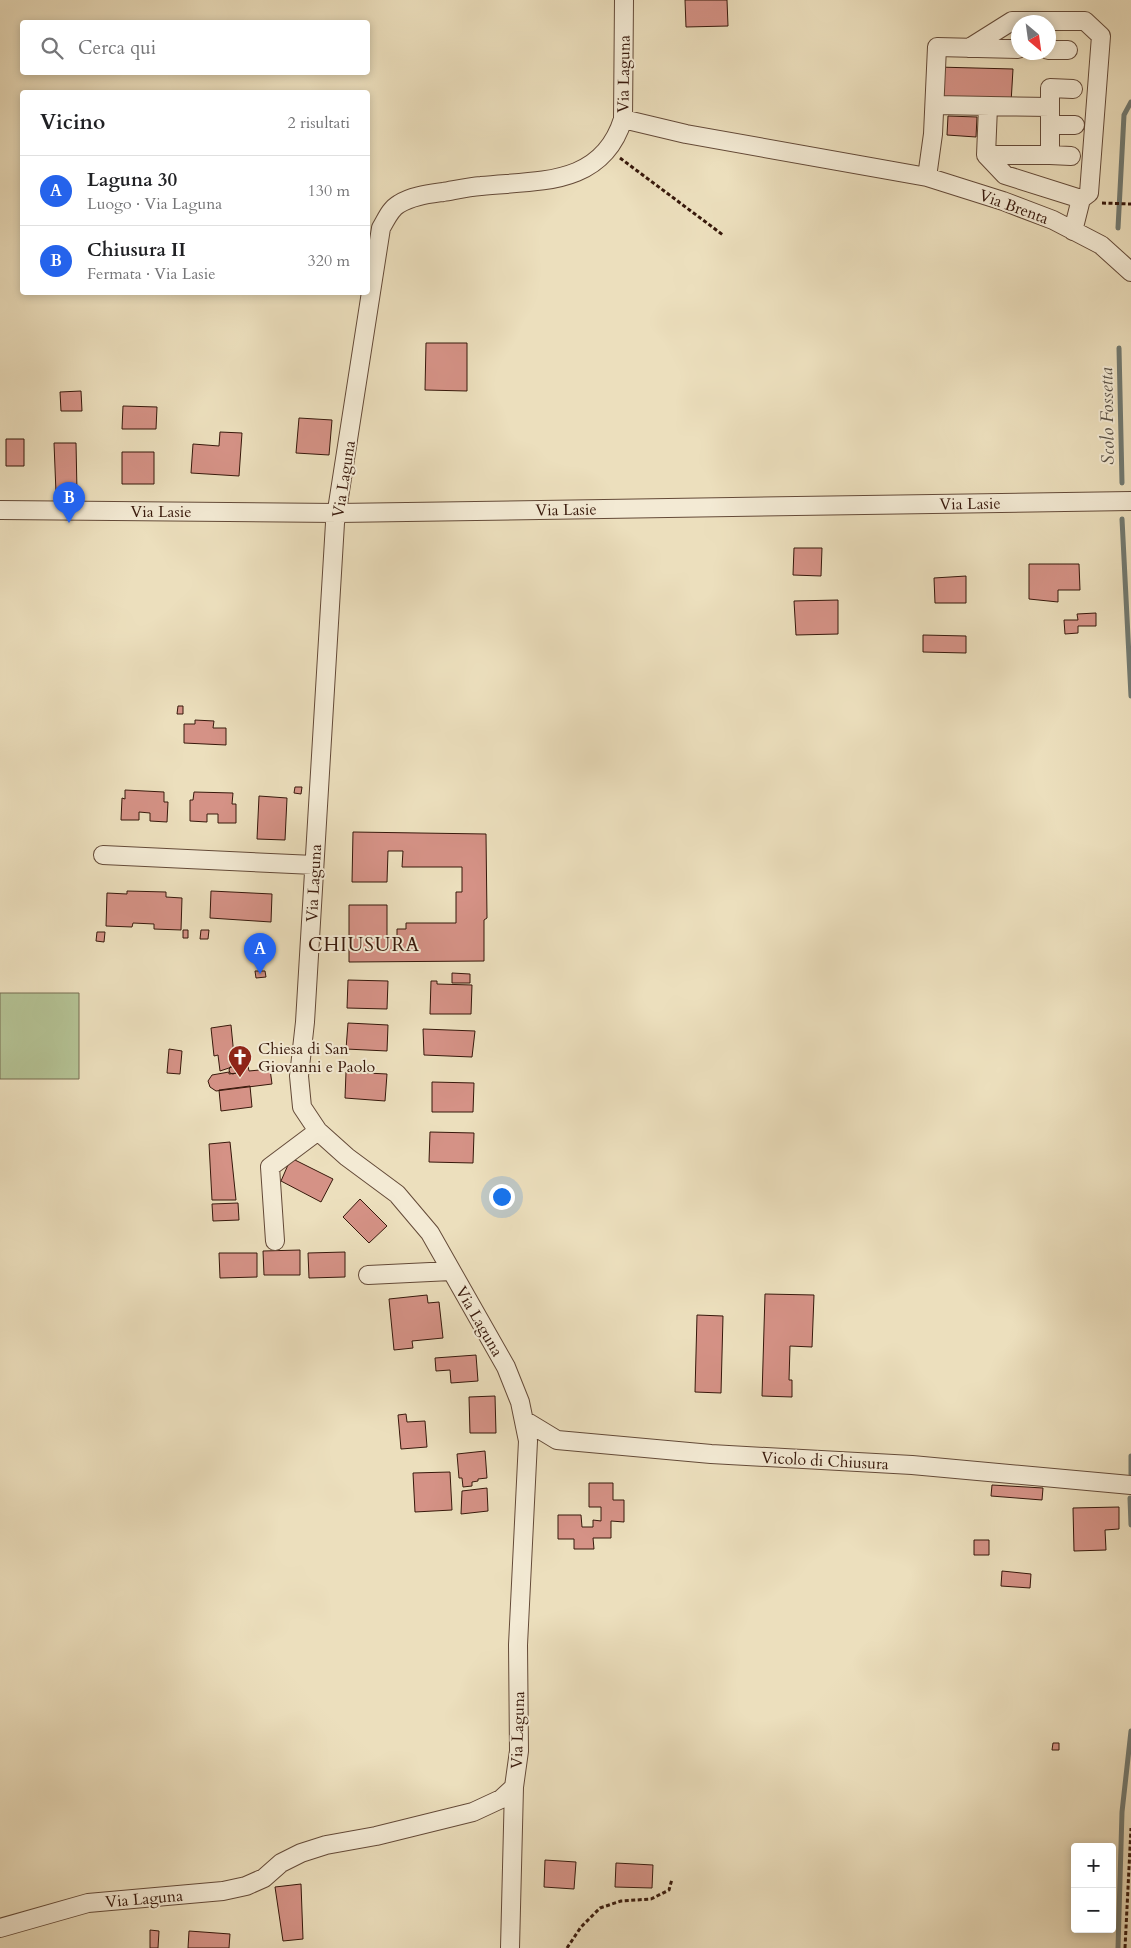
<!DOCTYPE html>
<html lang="it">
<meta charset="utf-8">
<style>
body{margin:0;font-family:Cardo,serif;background:#f2f2f2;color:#202124}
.controls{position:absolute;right:15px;bottom:15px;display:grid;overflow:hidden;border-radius:5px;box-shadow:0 2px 8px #0003}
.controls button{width:45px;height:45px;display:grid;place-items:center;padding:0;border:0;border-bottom:1px solid #e0e0e0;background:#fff;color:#202124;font:25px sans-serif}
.compass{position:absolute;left:1011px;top:15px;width:45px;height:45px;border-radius:50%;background:#fff;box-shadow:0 2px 8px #0003;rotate:151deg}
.you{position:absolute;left:501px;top:1196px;width:18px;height:18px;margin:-12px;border:4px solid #fff;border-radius:50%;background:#1a73e8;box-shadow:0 0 0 8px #1a73e833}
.badge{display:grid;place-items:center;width:32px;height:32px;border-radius:50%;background:#2563eb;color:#fff;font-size:16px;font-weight:700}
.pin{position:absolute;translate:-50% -41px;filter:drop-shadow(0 1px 2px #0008)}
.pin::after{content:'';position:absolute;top:26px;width:18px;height:15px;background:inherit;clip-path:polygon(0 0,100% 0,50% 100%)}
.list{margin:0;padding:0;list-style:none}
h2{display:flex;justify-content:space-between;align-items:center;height:65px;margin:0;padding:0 20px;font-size:21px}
h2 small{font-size:16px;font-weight:400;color:#757577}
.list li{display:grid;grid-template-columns:32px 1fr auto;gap:15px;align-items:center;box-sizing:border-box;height:70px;padding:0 20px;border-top:1px solid #e0e0e0}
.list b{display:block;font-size:19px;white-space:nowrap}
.list p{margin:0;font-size:16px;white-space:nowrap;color:#757577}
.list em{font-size:16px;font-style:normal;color:#757577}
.icon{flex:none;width:28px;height:28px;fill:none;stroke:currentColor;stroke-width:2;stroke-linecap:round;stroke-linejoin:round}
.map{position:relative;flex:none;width:1131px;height:1948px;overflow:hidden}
.search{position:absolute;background:#fff;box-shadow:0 2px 8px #0003;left:20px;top:20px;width:350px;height:55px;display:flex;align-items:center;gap:12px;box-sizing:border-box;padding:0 18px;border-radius:5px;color:#757577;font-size:19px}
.panel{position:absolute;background:#fff;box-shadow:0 2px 8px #0003;left:20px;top:90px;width:350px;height:205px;border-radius:5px}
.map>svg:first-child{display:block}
.green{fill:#b4c294;stroke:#766d50}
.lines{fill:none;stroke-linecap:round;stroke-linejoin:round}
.stream{stroke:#727a71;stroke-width:5}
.building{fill:#d59286;stroke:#37180b}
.minor-casing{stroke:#644a38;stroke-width:20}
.path{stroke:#37180b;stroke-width:3;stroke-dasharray:4 2.5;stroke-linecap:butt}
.minor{stroke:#f3ead4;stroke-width:18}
.labels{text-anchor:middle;stroke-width:4;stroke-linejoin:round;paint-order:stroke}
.street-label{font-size:16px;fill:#37180b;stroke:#f3ead4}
.poi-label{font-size:16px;fill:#37180b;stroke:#f3ead4;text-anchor:start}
.water-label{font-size:18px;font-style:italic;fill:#595146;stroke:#f3ead4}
.quarter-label{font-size:19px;letter-spacing:1px;fill:#37180b;stroke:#f3ead4}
</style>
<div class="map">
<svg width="1131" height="1948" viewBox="0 0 1131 1948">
<rect width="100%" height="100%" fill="#ecdfbd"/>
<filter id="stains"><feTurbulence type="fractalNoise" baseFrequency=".004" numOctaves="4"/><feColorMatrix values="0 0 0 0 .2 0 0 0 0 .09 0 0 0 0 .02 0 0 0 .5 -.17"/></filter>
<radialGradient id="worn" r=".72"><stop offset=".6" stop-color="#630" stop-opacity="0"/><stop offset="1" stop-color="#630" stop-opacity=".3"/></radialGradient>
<path class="green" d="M0 993H79V1079H0Z"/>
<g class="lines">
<path class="stream" d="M1118 228 1124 115 1131 102
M1119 348 1122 483
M1122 519 1131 696
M1131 1474V1456
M1130 1498 1131 1525
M1118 1948 1122 1812 1131 1731"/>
</g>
<path class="building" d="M685 0H727L728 26 686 27Z
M937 67 1013 69 1011 103 936 100Z
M948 116 977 117 976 137 947 135Z
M426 343H467V391L425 390Z
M81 391 82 411H61L60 392Z
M123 406 157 407 156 429H122Z
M299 418 332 420 329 455 296 453Z
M220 432 242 433 239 476 191 473 193 444 219 446Z
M6 439H24V466H6Z
M54 443H76L77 492 56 493Z
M122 452H154V484H122Z
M794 548H822L821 576 793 575Z
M1029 564H1079L1080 590H1058V602L1029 599Z
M966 576V603H935L934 578Z
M838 600V634L796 635 794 601Z
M1096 613V626H1078V633L1065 634 1064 620H1078L1077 614Z
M923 635 966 636V653L923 652Z
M178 706H183V714H177Z
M195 720 214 721 213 728H226V745L184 743V724H195Z
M295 787H302L301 794 294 793Z
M125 790 164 792V802H168L167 822 150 821V813L139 812V820H121L122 798 125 799Z
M194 792 233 793 232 804H236V823H218V814H207V822L190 821V800H193Z
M259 796 287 798 285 840 257 839Z
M353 832 486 834 487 918 484 920V961L349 962V905H387V938H397V929H406V923H456V892H462V867H402L403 851H388L387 882H352Z
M127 891 166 892V897L182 898 181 930 154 929V924L133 923 132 927 106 926 107 893 127 894Z
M211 891 272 894 271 922 210 918Z
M183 930H188V938H183Z
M201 930H209L208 939H200Z
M97 932H105L104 942 96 941Z
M255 971H265L266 977 256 978Z
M452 973 470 974V983H452Z
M348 980 388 981 387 1009 347 1008Z
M431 981H437V984L472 985 471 1014H430Z
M348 1023 388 1025 387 1051 346 1049Z
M231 1025 235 1066 220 1071 218 1055 214 1056 211 1028Z
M423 1029 475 1031 472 1057 424 1055Z
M169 1049 182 1051 180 1074 167 1073Z
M229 1070a4 4 0 1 1 8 0a4 4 0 1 1-8 0Z
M248 1066 249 1071 270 1069 272 1084 216 1091 210 1087 208 1081 212 1075 229 1072V1074L237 1073 236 1067Z
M346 1072 387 1074 385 1101 345 1098Z
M432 1082 474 1083 473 1112H432Z
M250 1086 252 1107 221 1111 219 1090Z
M430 1132 474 1133 473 1163 429 1162Z
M230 1142 236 1200H212L209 1144Z
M291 1158 333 1179 321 1202 281 1181Z
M360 1199 387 1226 369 1243 343 1217Z
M238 1203 239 1220 213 1221 212 1204Z
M300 1250V1275H264L263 1251Z
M345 1252V1277L309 1278 308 1253Z
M219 1253H257V1277L220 1278Z
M765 1294 814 1295 812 1347 790 1346 789 1380H792V1397L762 1396Z
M427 1295 428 1303 439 1302 443 1338 412 1341 413 1348 394 1350 389 1299Z
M697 1315 723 1316 721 1393 695 1392Z
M476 1355 478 1381 451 1383 450 1370 436 1371 435 1358Z
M495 1396 496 1433H470L469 1397Z
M406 1414 407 1422 425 1421 427 1447 401 1449 398 1415Z
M485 1451 487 1478 478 1479V1481L472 1482V1486L463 1487 462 1478H459L457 1454Z
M450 1472 452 1510 415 1512 413 1473Z
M589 1483H613V1500H624V1522L611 1521V1538H593L594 1549H574V1539H558V1515H581L582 1527H593V1520L601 1521V1507H589Z
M992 1485 1043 1488 1042 1500 991 1496Z
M487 1488 488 1511 461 1514 462 1491Z
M1119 1507V1529L1105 1530 1106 1550 1074 1551 1073 1508Z
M974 1540H989V1555H974Z
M1002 1571 1031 1574 1030 1588 1001 1586Z
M1053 1743H1059V1750H1052Z
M545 1860 576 1862 574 1889 544 1887Z
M616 1863 653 1865 652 1888 615 1887Z
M301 1884 303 1939 283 1941 275 1887Z
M150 1930 159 1931 158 1948H150Z
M189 1931 230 1934 229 1948H188Z"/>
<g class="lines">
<g class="minor-casing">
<path id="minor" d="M969 48 1012 21H1085L1101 36 1089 193 1081 199
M1048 50H1068
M935 105 1050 107V155H986
M988 107 986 155 1005 175 1081 199 1073 231
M1050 107V88L1073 89
M623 119 686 134 927 177 1003 201 1053 220 1101 245 1131 272
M1050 125H1075
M1050 155 1071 156
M927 177 933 134 937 47 1018 49
M0 510 338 513 1131 501
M103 855 314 865
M275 1241 270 1167 318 1131
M368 1275 451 1271
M524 1420 557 1440 711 1454 912 1465 1131 1485
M0 1928 88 1903 223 1891 246 1886 264 1878 281 1863 301 1853 326 1845 376 1836 473 1812 501 1799 514 1787 519 1751 518 1645 528 1441 520 1402 506 1367 430 1233 397 1194 347 1157 318 1131 302 1107 299 1076 305 1022 335 523 381 228C386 220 390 209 399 204 411 196 429 194 443 192 455 190 468 187 481 186 538 180 602 187 623 119L624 0
M510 1948 514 1787"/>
</g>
<path class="path" d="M620 158 723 235
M1102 203 1131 204
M567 1948 581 1927 600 1908 621 1901 651 1899 669 1890 672 1879
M1125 1948 1131 1828"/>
<use href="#minor" class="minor"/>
</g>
<defs>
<g id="church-pin" transform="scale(1.25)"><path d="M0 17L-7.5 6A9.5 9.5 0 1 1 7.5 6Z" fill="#8f2418" stroke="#f3ead4"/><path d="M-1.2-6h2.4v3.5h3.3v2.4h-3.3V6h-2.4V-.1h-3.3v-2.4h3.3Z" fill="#fff"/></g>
</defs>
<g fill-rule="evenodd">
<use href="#church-pin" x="240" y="1057"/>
</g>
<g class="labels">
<g class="street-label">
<text transform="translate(623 74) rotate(-89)" y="6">Via Laguna</text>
<text transform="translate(1014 206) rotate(20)" y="6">Via Brenta</text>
<text transform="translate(343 479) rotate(-81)" y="6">Via Laguna</text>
<text transform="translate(970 503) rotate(-1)" y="6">Via Lasie</text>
<text transform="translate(566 509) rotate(-1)" y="6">Via Lasie</text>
<text x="161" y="517">Via Lasie</text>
<text transform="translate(313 883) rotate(-87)" y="6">Via Laguna</text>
<text transform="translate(480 1321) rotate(60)" y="6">Via Laguna</text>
<text transform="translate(825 1460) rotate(3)" y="6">Vicolo di Chiusura</text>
<text transform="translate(517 1730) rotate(-88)" y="6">Via Laguna</text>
<text transform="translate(144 1898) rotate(-5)" y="6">Via Laguna</text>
</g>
<g class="poi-label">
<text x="258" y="1054">Chiesa di San<tspan x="258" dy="18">Giovanni e Paolo</tspan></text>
</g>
<g class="water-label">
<text transform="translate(1107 416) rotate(-91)" y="6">Scolo Fossetta</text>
</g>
<g class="quarter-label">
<text x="364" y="951">CHIUSURA</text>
</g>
</g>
<rect width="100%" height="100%" filter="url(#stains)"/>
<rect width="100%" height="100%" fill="url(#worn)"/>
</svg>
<div class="controls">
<button>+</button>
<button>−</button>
</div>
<svg class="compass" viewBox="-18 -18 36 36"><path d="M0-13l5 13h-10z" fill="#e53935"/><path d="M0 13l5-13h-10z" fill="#757577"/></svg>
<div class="you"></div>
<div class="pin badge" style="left:260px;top:974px">A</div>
<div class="pin badge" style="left:69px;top:523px">B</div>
<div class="search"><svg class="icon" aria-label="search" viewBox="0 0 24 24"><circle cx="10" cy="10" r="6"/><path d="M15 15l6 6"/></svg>Cerca qui</div>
<section class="panel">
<h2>Vicino<small>2 risultati</small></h2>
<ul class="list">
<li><span class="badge">A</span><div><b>Laguna 30</b><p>Luogo · Via Laguna</p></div><em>130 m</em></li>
<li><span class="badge">B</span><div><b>Chiusura II</b><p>Fermata · Via Lasie</p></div><em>320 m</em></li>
</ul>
</section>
</div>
